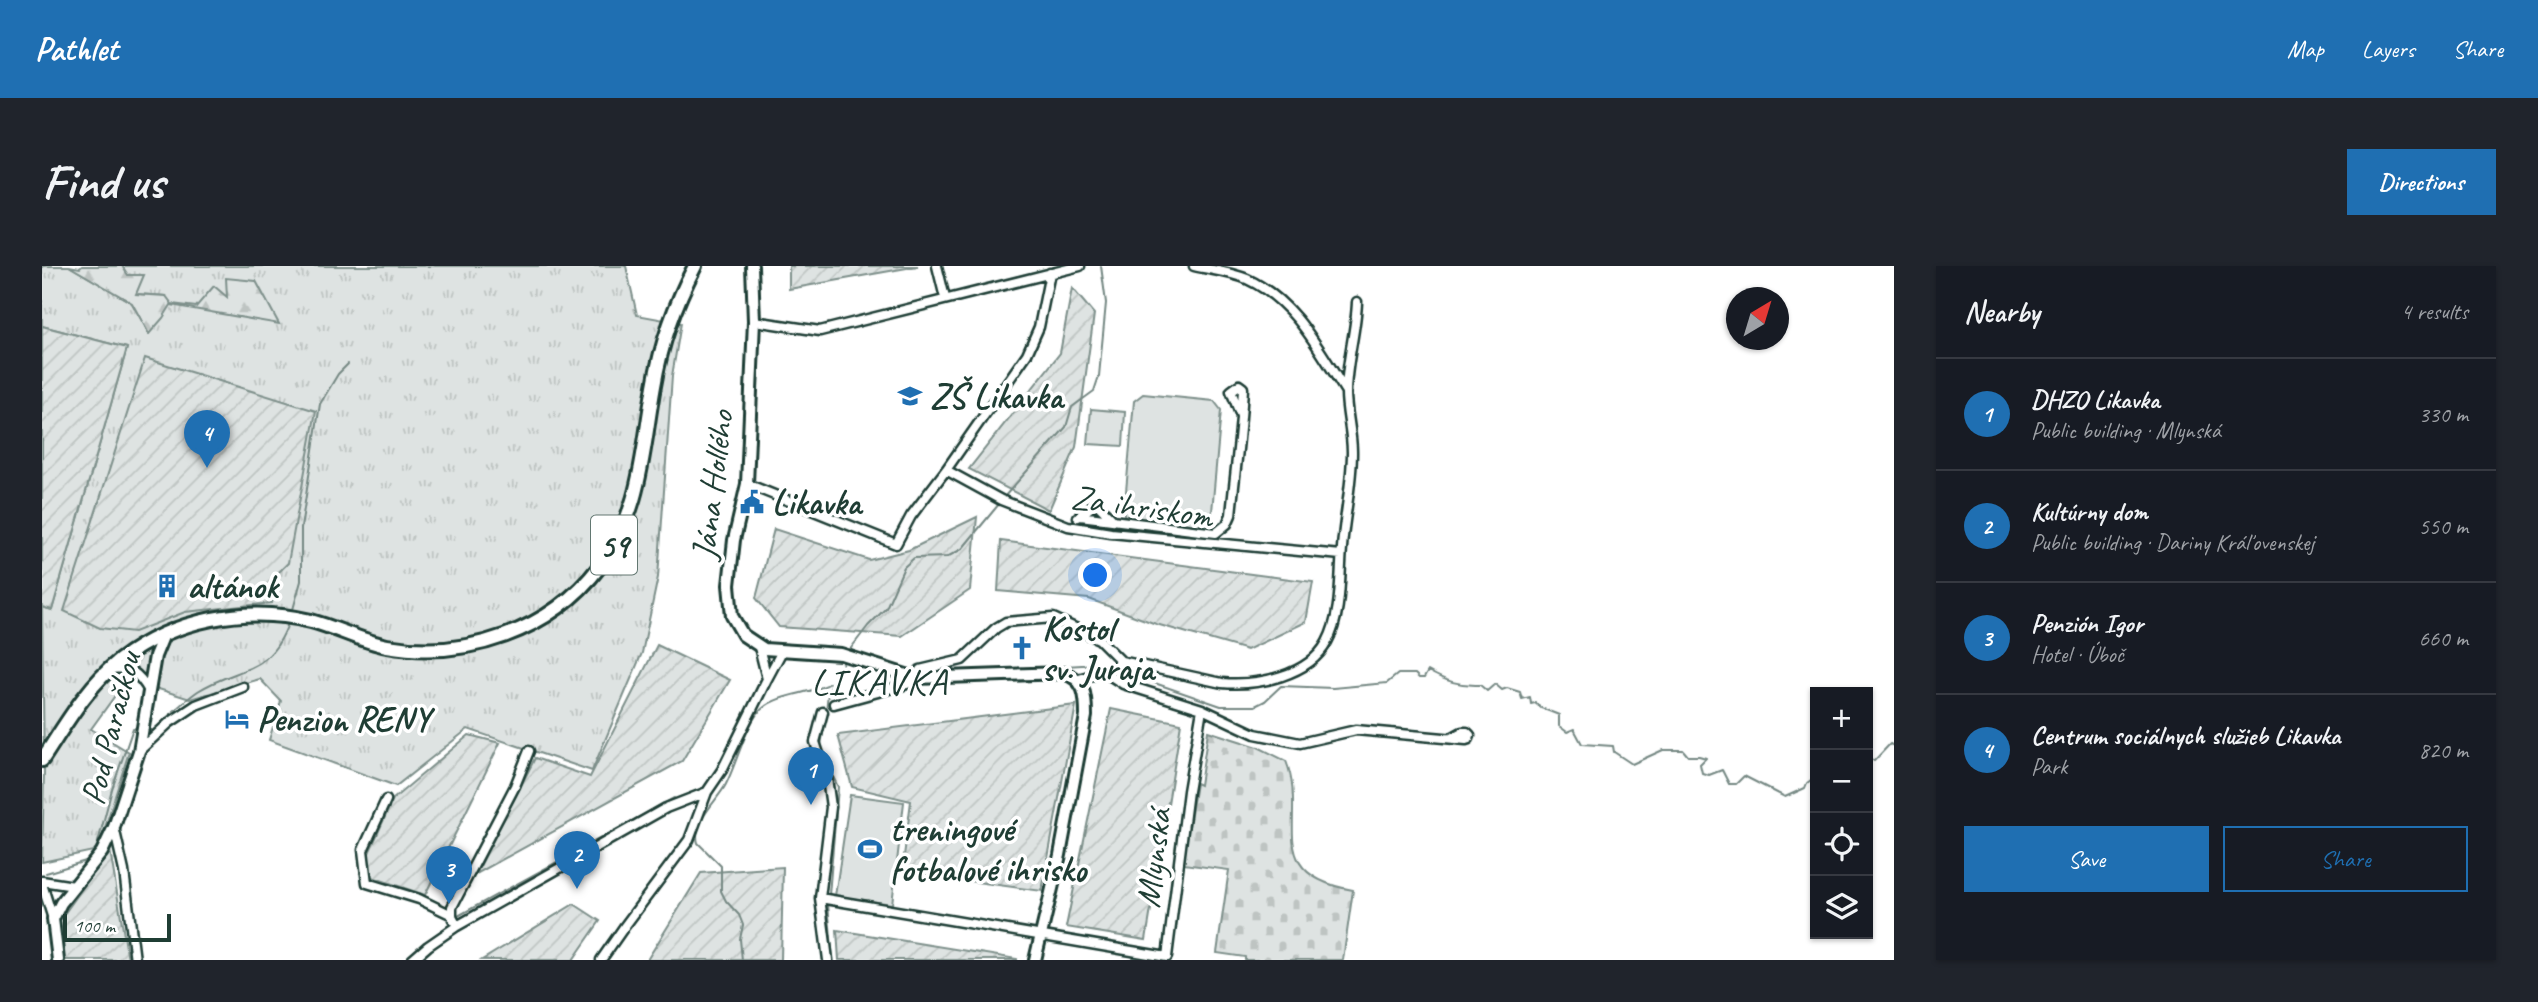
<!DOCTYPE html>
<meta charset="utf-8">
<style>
body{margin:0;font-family:Caveat,sans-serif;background:#20242c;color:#f1f3f6}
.controls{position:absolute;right:21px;bottom:21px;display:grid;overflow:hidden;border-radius:0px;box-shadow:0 2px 5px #0004}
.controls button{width:63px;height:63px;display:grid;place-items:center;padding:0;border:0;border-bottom:2px solid #363941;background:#171b24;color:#f1f3f6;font:35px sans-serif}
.compass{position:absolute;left:1684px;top:21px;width:63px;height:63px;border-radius:50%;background:#171b24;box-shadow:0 2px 5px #0004;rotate:38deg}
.scale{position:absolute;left:21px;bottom:18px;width:108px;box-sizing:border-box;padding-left:7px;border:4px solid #1f3d34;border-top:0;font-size:19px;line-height:24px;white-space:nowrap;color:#1f3d34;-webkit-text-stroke:5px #fff;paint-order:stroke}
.you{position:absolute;left:1054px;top:310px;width:24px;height:24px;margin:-18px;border:5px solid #fff;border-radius:50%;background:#1a73e8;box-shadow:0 0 0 10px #1a73e833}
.badge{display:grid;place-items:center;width:46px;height:46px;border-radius:50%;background:#1f6fb2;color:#fff;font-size:23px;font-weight:700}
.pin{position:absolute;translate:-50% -58px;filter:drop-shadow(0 2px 4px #0008)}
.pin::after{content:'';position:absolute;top:37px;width:24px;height:21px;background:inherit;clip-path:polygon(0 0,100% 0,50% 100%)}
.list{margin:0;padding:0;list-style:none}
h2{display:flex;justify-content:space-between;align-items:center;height:91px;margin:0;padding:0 28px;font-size:30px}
h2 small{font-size:23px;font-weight:400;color:#9ea1a6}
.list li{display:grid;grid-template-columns:46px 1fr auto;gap:21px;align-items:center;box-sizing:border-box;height:112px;padding:0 28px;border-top:2px solid #363941}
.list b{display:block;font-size:26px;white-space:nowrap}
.list p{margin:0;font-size:23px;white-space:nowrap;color:#9ea1a6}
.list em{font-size:23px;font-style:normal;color:#9ea1a6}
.actions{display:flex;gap:14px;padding:21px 28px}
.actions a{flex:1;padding:16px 0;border:2px solid #1f6fb2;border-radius:0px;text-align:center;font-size:24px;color:#1f6fb2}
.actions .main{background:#1f6fb2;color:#fff}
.icon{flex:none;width:38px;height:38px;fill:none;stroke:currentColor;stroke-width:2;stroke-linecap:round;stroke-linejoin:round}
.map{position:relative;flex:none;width:1852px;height:694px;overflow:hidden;border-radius:0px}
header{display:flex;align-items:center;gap:42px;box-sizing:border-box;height:98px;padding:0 35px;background:#1f6fb2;color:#fff}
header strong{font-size:33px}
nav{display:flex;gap:38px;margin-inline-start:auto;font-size:24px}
.intro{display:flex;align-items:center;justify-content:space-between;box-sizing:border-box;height:168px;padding:0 42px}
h1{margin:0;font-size:49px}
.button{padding:18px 32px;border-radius:0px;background:#1f6fb2;color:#fff;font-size:24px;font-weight:700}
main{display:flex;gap:42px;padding:0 42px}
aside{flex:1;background:#171b24;border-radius:0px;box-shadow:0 2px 5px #0004}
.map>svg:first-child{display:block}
.grass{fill:url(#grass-tufts);stroke:#7e908b;stroke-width:2}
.forest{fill:url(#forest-firs);stroke:#7e908b;stroke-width:2}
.cemetery{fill:url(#cemetery-stones);stroke:#7e908b;stroke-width:2}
.garden{fill:url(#garden-furrows);stroke:#7e908b;stroke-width:2}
.pitch{fill:#dee3e2;stroke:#7e908b;stroke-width:2}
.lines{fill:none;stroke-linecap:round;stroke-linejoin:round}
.stream{stroke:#758883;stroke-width:2}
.street-casing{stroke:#1f3d34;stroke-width:13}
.secondary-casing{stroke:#1f3d34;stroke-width:16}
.primary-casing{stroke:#1f3d34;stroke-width:18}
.street{stroke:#fff;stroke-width:8}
.secondary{stroke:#fff;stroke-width:10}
.primary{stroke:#fff;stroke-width:12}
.labels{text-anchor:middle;stroke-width:7;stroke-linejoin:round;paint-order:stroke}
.shield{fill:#fff;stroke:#627771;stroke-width:2}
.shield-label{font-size:33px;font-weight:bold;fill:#1f3d34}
.poi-label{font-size:35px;font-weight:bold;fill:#1f3d34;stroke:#fff;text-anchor:start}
.street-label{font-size:35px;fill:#1f3d34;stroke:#fff}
.quarter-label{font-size:38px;letter-spacing:2px;fill:#1f3d34;stroke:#fff}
</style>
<header>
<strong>Pathlet</strong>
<nav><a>Map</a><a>Layers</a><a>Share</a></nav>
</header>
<div class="intro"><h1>Find us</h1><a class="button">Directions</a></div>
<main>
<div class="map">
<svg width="1852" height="694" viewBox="0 0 1852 694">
<defs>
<pattern id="grass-tufts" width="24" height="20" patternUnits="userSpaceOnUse" patternTransform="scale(1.75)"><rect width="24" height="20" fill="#dee3e2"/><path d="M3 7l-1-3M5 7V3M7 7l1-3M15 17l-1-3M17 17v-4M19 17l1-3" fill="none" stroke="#bec4c2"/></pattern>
<pattern id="forest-firs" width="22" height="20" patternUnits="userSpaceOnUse" patternTransform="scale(1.75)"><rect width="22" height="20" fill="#dee3e2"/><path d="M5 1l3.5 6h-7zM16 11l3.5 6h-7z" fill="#bec4c2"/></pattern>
<pattern id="cemetery-stones" width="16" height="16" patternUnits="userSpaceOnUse" patternTransform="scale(1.75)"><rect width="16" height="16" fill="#dee3e2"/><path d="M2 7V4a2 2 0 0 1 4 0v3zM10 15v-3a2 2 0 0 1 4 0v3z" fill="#bec4c2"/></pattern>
<pattern id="garden-furrows" width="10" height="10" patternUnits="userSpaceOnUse" patternTransform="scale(1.75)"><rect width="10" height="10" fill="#dee3e2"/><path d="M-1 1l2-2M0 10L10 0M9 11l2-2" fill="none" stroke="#bec4c2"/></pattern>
</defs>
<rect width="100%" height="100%" fill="#fff"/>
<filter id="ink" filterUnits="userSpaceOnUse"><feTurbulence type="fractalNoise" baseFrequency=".0143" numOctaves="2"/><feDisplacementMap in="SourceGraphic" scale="14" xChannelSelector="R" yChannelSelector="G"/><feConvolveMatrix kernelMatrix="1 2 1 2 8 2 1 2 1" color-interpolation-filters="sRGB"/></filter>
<g filter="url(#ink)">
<path class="grass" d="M0 0H27L90 37 107 67 124 30 93 28 80 0H584L595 49 639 57 630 110 616 311 600 387 550 505 426 463 354 520 227 474 239 435 218 413 148 433 85 413 49 463 87 486 56 584 0 596 2 507 0 341 10 344 85 82 0 60Z"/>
<path class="forest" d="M27 0 38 2 40 0H80L86 9H102L94 28 124 30 130 38 154 41 172 20 185 31 184 12 214 15 237 58 129 39 121 52 107 68 90 37Z"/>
<path class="cemetery" d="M1166 465 1216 481 1244 495C1267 552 1218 608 1311 624L1301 694H1203V691L1175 687 1187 604 1141 598 1154 517 1158 519Z"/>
<path class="garden" d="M747 0H876L747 23Z
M1030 22 1052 48 1034 181 1007 244 927 203 1018 87Z
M0 60 85 82 10 344 0 341Z
M103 92 274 145 246 297 235 308 230 337 143 346 92 366 58 362 22 345Z
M935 251 928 324 860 370 737 361 714 332 732 263 827 294 867 284Z
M959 275 1271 316 1264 356 1205 384 1114 358 1047 333 956 325Z
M615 379 688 414 640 495 434 608 493 492 548 511Z
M1034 439 1000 625 860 606 869 535 810 521 796 469Z
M1069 443 1139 457 1104 674 1024 661Z
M427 469 458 477 383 629 318 607 351 533Z
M68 584 86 694H22L17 655Z
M741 601 739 694H605L659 607Z
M532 638 558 655 531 694H440Z
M795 664 975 693V694H797Z"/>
<path class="pitch" d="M1101 128 1172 135 1179 144 1169 257 1161 264 1084 253 1082 248 1092 135Z
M1049 143 1083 146 1081 180 1046 178Z
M808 529 862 536 850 638 793 630Z"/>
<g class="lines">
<path class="stream" d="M962 231 1024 161 1030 141 1052 125 1057 110 1064 37 1059 0
M250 347 259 315V262L278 138 296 108 306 98
M806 386 826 360 844 342 862 301 872 292 905 291 920 283 957 238
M972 403 1057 398 1067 401
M1075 404 1179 440H1213L1223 435 1239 420 1291 422 1345 417 1356 408H1373L1377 412H1382L1386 405C1403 415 1418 420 1438 419L1445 425 1453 418 1460 424 1465 422 1478 426 1480 433 1488 431 1489 438 1493 437 1499 442 1517 449V460L1525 466 1532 463 1540 478 1571 480 1572 486 1590 498 1621 484H1641L1646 490H1657L1664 492 1658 498 1660 507 1667 509 1680 504 1687 518H1694L1702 510 1743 531 1763 522 1765 517 1773 511
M816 428 860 414
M784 445 786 427 802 395
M104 464 110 465C125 452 140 436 156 425 197 399 227 411 247 355
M781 486 779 480 783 454
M1826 491 1832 495 1848 478 1852 480
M782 492 796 521 787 629
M4 607 47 594 55 580 70 523 91 462 95 463
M786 638 791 694
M416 650 632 532
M700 694 698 673 701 659 697 649 684 635 679 625V600L656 577C650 556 674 536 683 520 694 500 705 454 721 442 740 426 771 429 792 415"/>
<g class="street-casing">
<path id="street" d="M895 0 903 32
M1152 0C1169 4 1189 6 1205 13 1253 35 1277 84 1304 126
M712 55 778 65 1038 0
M904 204 959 234 1026 260 1069 267 1299 289
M705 218 854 278 869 250 904 204 985 88 997 61 1008 7
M1038 250 1174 267 1185 258 1189 249C1193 207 1199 165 1201 122L1197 119 1189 125 1199 150
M1036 251 1054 237 1071 254
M68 403C89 400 97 408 107 425
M725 413 740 385
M1035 414C1051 407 1067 409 1079 395L1180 417C1215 420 1267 410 1285 376 1301 347 1297 304 1301 271 1304 243 1310 214 1310 186 1310 166 1304 146 1304 127 1304 97 1314 66 1315 36
M792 438 869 417 878 404 920 394 954 362 964 356 1011 352 1057 373 1079 395
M1160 443 1213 468 1258 477 1314 464 1424 474 1427 473 1428 469 1425 466H1420L1409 472
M97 485 127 457 154 439 201 421
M344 534 321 584 325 617 377 633 410 649
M72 561 82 605 93 694
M0 615 32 620
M0 618 11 653
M778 632 789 541 785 512 773 476 781 446
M415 660 410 651V641L473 520 487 485
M370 694 386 680 415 660 624 542 665 526
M559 694 582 661 647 574 665 526 680 504 725 413 717 381
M786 694 778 632 1125 691 1146 525 1160 443 1081 418 1064 407"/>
</g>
<g class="secondary-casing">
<path id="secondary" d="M710 0 712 55 705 218 692 274 687 319 690 350 701 369 722 383 799 388 874 412 1021 407C1043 413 1044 429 1044 450L1018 589 993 694
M16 694 11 653 19 637 60 586 72 561 97 485 113 390 122 368"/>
</g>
<g class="primary-casing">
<path id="primary" d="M0 494C23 459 45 420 78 394 132 353 204 339 269 355 295 362 319 375 345 380 424 394 509 365 558 300 600 245 600 186 612 120 619 78 633 38 653 0"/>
</g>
<use href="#street" class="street"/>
<use href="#secondary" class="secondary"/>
<use href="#primary" class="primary"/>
</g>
</g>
<defs>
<g id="school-bare" transform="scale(1.89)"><path d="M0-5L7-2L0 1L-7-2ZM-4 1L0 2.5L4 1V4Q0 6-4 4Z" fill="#1f6fb2" stroke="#fff" stroke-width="2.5" paint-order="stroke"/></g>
<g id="civic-bare" transform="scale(1.89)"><path d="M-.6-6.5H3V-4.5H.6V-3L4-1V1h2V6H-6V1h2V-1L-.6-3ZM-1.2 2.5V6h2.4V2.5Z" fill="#1f6fb2" stroke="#fff" stroke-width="2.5" paint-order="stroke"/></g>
<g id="building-bare" transform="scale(1.89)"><path d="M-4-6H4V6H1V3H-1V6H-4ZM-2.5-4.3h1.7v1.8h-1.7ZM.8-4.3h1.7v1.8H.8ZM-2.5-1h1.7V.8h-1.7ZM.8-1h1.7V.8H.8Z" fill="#1f6fb2" stroke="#fff" stroke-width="2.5" paint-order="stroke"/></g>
<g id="church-bare" transform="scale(1.89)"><path d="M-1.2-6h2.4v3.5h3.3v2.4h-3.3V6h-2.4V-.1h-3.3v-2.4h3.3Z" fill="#1f6fb2" stroke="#fff" stroke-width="2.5" paint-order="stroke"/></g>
<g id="hotel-bare" transform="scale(1.89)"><path d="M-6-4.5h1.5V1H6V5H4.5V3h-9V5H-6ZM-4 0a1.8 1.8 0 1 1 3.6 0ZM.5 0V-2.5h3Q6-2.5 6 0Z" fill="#1f6fb2" stroke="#fff" stroke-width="2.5" paint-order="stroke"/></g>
<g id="stadium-bare" transform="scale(1.89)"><path d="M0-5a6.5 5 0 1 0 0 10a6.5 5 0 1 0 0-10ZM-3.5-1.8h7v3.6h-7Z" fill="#1f6fb2" stroke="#fff" stroke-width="2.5" paint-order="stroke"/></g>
</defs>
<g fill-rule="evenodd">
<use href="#school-bare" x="868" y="130"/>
<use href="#civic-bare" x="710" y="236"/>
<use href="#building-bare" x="125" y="320"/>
<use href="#church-bare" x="980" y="382"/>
<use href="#hotel-bare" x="195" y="453"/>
<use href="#stadium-bare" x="828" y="583"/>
</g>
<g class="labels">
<rect class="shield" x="549" y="249.5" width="46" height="59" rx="5"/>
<g class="shield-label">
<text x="572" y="291">59</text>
</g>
<g class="poi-label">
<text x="888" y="142">ZŠ Likavka</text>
<text x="730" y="248">Likavka</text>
<text x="145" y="332">altánok</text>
<text x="1000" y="374">Kostol<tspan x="1000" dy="40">sv. Juraja</tspan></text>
<text x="215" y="465">Penzion RENY</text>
<text x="848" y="575">treningové<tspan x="848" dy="40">fotbalové ihrisko</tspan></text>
</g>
<g class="street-label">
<text transform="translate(670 219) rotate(-83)" y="12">Jána Hollého</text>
<text transform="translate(1100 240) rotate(8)" y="12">Za ihriskom</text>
<text transform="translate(68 462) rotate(-76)" y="12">Pod Paračkou</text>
<text transform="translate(1111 592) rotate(-83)" y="12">Mlynská</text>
</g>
<g class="quarter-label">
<text x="838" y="428">LIKAVKA</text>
</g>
</g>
</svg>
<div class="controls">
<button>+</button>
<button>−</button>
<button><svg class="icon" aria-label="locate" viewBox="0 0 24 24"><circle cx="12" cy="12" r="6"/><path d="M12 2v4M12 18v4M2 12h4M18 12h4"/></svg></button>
<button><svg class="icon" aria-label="layers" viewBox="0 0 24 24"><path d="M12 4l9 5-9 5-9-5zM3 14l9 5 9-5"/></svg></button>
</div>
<svg class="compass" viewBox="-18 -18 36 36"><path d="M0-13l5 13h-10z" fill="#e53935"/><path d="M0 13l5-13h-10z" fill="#9ea1a6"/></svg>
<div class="scale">100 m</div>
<div class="you"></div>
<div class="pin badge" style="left:769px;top:539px">1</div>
<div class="pin badge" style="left:535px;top:623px">2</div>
<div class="pin badge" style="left:407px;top:638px">3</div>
<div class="pin badge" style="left:165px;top:202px">4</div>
</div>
<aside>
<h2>Nearby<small>4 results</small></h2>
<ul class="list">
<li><span class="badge">1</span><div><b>DHZO Likavka</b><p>Public building · Mlynská</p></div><em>330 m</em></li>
<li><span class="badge">2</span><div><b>Kultúrny dom</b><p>Public building · Dariny Kráľovenskej</p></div><em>550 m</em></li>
<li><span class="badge">3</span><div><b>Penzión Igor</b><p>Hotel · Úboč</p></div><em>660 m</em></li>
<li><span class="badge">4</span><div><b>Centrum sociálnych služieb Likavka</b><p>Park</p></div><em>820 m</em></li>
</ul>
<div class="actions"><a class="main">Save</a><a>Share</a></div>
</aside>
</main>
